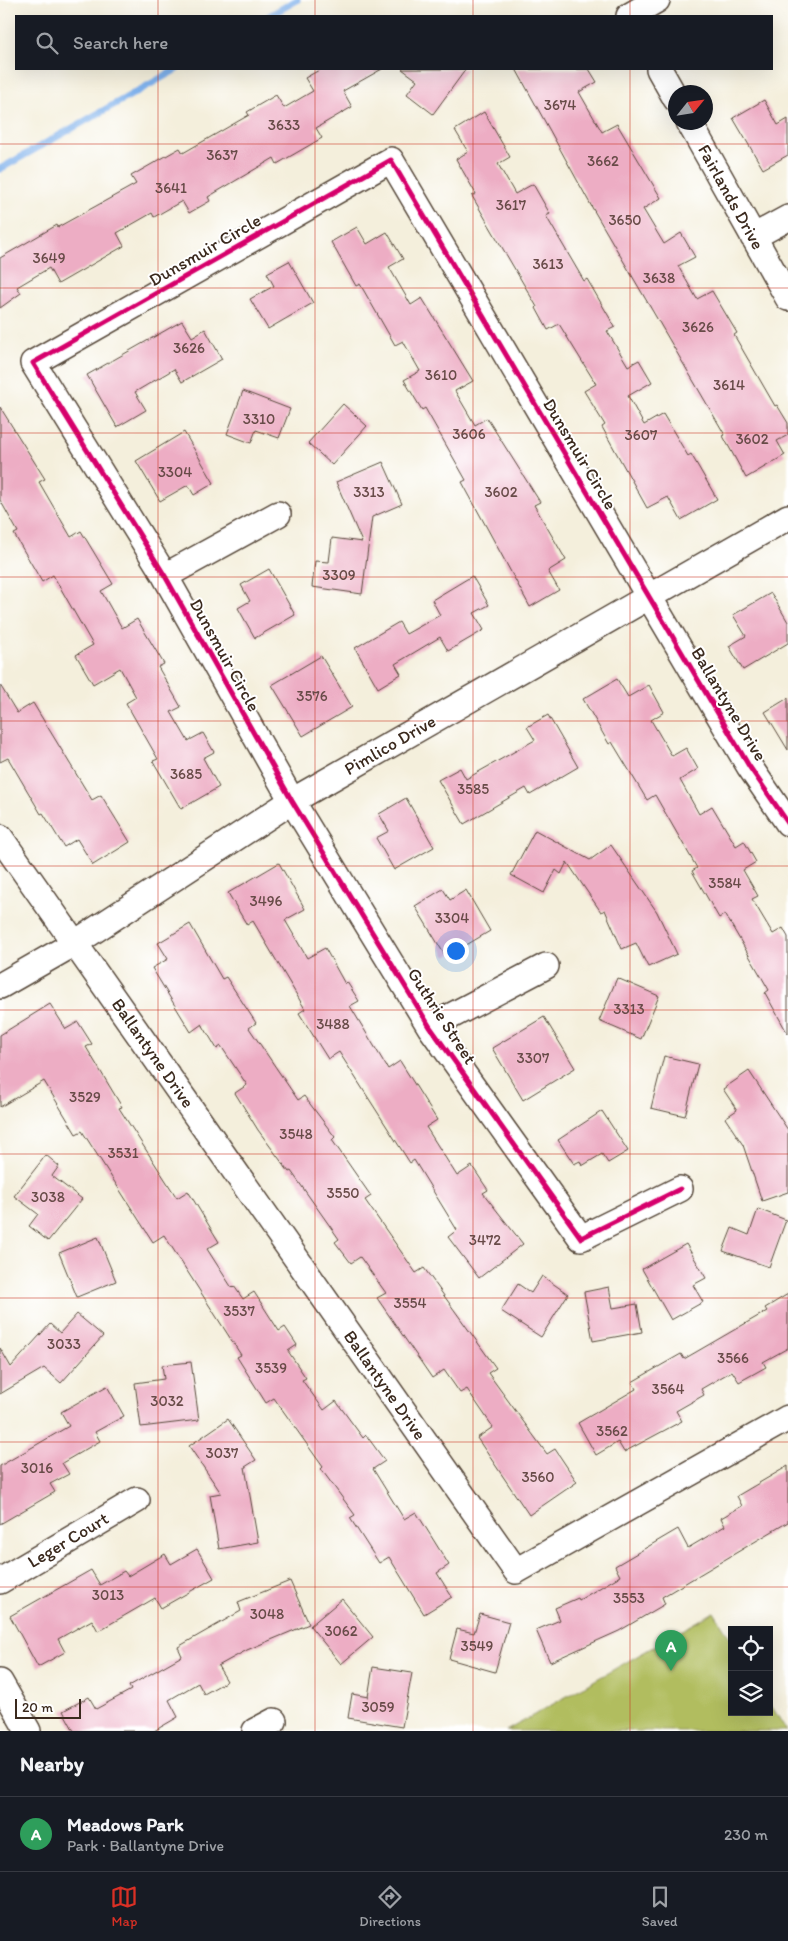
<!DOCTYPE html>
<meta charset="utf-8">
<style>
body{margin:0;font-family:Itim,sans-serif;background:#20242c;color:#f1f3f6}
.controls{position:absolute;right:15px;bottom:15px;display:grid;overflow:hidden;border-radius:0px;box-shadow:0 5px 20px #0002}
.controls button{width:45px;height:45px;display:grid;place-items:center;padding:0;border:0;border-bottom:1px solid #363941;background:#171b24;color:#f1f3f6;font:25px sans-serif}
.compass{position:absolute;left:668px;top:85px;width:45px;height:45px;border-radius:50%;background:#171b24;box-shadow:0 5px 20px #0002;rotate:60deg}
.scale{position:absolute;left:15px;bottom:12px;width:66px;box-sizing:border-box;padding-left:5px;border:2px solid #3b2a1e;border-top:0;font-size:14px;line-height:18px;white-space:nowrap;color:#3b2a1e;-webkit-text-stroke:4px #fff;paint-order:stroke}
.you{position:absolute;left:455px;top:950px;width:18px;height:18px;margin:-12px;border:4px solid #fff;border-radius:50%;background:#1a73e8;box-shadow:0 0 0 8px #1a73e833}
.badge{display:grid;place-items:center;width:32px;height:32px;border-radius:50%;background:#d93025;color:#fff;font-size:16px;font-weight:700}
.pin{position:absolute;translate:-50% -41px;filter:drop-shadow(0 1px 2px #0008)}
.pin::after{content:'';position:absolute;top:26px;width:18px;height:15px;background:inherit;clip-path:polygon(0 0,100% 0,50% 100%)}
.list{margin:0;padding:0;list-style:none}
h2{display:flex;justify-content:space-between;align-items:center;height:65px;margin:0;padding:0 20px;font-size:21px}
h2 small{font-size:16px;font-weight:400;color:#9ea1a6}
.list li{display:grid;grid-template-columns:32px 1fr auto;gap:15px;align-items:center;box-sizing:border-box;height:75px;padding:0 20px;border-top:1px solid #363941}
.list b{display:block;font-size:19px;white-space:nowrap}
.list p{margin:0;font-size:16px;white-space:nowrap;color:#9ea1a6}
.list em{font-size:16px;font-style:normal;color:#9ea1a6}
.icon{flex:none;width:28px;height:28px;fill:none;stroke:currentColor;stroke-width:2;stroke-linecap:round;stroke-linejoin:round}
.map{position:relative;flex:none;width:788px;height:1731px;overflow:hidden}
.search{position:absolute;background:#171b24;box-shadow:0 5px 20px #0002;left:15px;right:15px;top:15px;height:55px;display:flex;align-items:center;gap:12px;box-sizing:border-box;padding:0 18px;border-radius:0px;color:#9ea1a6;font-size:19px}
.sheet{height:140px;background:#171b24}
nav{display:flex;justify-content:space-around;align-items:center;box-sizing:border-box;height:70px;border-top:1px solid #363941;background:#171b24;font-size:14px;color:#9ea1a6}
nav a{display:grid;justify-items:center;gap:2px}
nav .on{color:#d93025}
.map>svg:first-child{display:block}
.green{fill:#b1bd5f;stroke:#76743e}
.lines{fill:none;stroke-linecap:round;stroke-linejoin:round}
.stream{stroke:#7fb1eb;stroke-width:7}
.building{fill:#edadc4}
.minor-casing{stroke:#57483a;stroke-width:28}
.minor{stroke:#fff;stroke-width:25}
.cycleway-casing{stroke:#fff;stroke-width:8}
.cycleway{stroke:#d6006c;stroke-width:5}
.grid{fill:none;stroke:#c8321e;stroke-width:1;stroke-opacity:0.55}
.labels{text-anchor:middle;stroke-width:4;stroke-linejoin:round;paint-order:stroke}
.number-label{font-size:15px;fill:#684b48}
.street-label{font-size:18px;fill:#3b2a1e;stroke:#fff}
</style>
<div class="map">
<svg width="788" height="1731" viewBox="0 0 788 1731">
<rect width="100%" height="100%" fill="#fff"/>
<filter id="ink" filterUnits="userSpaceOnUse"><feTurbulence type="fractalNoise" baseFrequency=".02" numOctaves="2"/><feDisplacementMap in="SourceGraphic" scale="10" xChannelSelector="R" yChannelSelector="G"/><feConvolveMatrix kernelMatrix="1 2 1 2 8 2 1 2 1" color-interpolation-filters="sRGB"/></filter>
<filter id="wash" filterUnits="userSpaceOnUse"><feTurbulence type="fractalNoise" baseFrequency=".0096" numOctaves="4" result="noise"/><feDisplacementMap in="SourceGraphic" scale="20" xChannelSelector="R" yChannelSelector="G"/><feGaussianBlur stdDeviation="1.12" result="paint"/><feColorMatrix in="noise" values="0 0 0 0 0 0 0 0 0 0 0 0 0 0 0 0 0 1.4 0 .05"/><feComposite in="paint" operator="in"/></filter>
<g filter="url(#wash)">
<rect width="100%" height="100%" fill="#f4efdc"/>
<path class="green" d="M714 1612 732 1641V1712H769V1702L787 1731H506Z"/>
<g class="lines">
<path class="stream" d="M269 16 297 0
M0 169 177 69"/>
</g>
<g id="blocks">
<path class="building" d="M321 69H382L343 91 352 107 316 128 322 138 277 164 274 158 208 197 210 201 189 213 182 201 154 217 152 213 117 233 124 246 58 284 49 268 17 287 21 293 0 308V258L57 225 58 227 136 184 131 176 180 148 183 153 249 115 247 112 276 95 284 108 313 91 305 78Z
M402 69H466L433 114 407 94 417 80Z
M516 69H589L597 82 579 92 602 132 617 124 661 198 643 209 664 244 681 233 695 257 678 266 697 299 712 291 737 333 734 335 775 406 777 405 788 423V435L777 441 785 455 746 478 723 436 725 435 593 209Z
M764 100 778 125 788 119V155L763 169 733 118Z
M484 112 510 157 498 164 515 194 533 184 550 214 546 216 584 281 587 279 615 327 607 331 628 366 639 360 652 382 628 396 644 425 663 414 688 456 691 454 717 499 681 520 668 497 647 508 602 427 605 425 584 391 596 384 559 324 548 330 536 308 537 307 472 196 476 194 456 159 468 152 455 130Z
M357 227 367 244 387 232 403 259 389 267 411 305 422 298 473 381 455 391 475 425 487 418 540 502 534 505 566 560 548 571 559 590 530 607 462 482 466 480 425 408 422 410 404 380 420 371 403 341 395 345 360 284 356 286 331 242Z
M289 261 313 303 268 329 250 299 274 286 267 273Z
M182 321 192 337 205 329 222 359 182 382 174 369 135 392 146 410 117 427 87 375Z
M243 391 290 409 279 438 256 430 251 443 227 434Z
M343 404 367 426 332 465 308 443Z
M0 407 45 479 39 482 71 537 81 531 113 584 101 591 122 628 137 619 164 664 158 667 181 707 171 712 188 741 203 733 214 752 203 758 219 787 181 809 153 761 158 759 126 703 136 697 120 668 93 684 76 655 93 645 53 575 42 582 14 534 18 532 0 500Z
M184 432 214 483 194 495 188 485 160 501 136 461Z
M383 462 402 504 372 517 362 594 312 587 315 561 329 562 332 538 362 542 336 482Z
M269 569 295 615 255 638 238 608 250 601 241 585Z
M472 576 489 605 474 613 484 630 448 651 440 637 395 664 401 674 378 688 355 648 399 622 406 634 440 615 432 600Z
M771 593 788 622V643L743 670 729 646 746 636 733 615Z
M321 656 352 707 303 736 272 685Z
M617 679 628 697 649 685 664 712 651 720 672 756 686 748 698 769 680 780 699 814 712 806 736 846 744 841 756 862 743 870 758 896 752 899 773 934 783 928 788 937V1034L765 993 769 990 725 914 719 918 692 871 697 868 655 795 647 800 612 742 609 744 583 699Z
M0 685 17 713 33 703 92 800 101 795 130 842 93 865 77 839 64 847 43 813 41 814 8 758 0 762Z
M788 698V750L765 712Z
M548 715 578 767 530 795 526 788 464 824 438 780 460 768 466 779 535 740 527 727Z
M406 798 434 847 394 870 376 838 389 831 379 814Z
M535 830 590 860 611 845 657 912 677 954 648 967 636 943 622 949 605 910 601 912 567 862 561 874 556 870 544 893 511 875Z
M279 863 305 909 285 920 307 958 325 948 345 984 347 982 359 1001 350 1006 388 1069 400 1061 437 1120 426 1127 457 1176 472 1166 488 1190 483 1193 523 1244 479 1278 448 1237 457 1230 414 1160 410 1163 339 1052 328 1059 299 1013 305 1009 253 921 247 925 228 893Z
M443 889 450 900 466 890 490 931 446 957 415 906Z
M190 924 222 979 226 977 256 1023 249 1028 298 1100 304 1096 335 1137 332 1140 371 1196 365 1200 416 1273 424 1268 496 1368 488 1373 547 1454 555 1449 577 1482 529 1515 477 1438 493 1427 467 1389 460 1393 444 1370 432 1378 377 1298 386 1293 360 1257 351 1263 335 1242 339 1239 291 1171 289 1172 258 1130 235 1093 247 1085 221 1046 217 1049 202 1024 191 1032 152 968 168 959 158 943Z
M617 978 659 996 641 1039 599 1021Z
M50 1004 66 1029 78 1022 92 1044 86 1047 122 1107 119 1108 177 1198 188 1191 219 1242 207 1249 232 1288 234 1286 243 1299 254 1292 279 1331 285 1327 297 1345 288 1351 306 1378 302 1380 324 1410 336 1401 363 1438 366 1435 385 1461 373 1469 404 1519 416 1512 449 1565 437 1573 452 1597 424 1614 389 1557 379 1563 350 1518 355 1515 321 1469 323 1467 274 1398 266 1403 237 1357 241 1355 164 1235 153 1242 82 1131 76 1134 44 1081 0 1107V1035Z
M544 1017 575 1068 523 1100 492 1048Z
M664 1056 698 1064 685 1116 651 1108Z
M749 1071 788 1130V1192L762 1201 743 1145 725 1118 737 1110 723 1089Z
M602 1111 628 1151 608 1163 602 1154 582 1166 580 1161 574 1164 558 1140Z
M46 1155 59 1166 52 1176 82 1199 48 1241 29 1226 38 1214 14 1196Z
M758 1209 786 1220 769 1267 723 1251 732 1228 749 1235Z
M98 1237 116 1281 77 1297 59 1253Z
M686 1244 706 1278 693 1285 703 1302 671 1320 642 1269Z
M542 1276 568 1294 541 1337 501 1311 518 1284 531 1293Z
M609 1287 613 1308 637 1304 642 1332 593 1341 584 1292Z
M788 1294V1348L763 1362 766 1367 739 1382 732 1371 701 1389 704 1395 676 1411 682 1421 624 1452 618 1442 596 1455 578 1423 636 1389 632 1382 681 1354 684 1359 767 1311 765 1308Z
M77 1314 103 1336 61 1383 44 1368 0 1394V1348L11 1367 50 1324 60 1333Z
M191 1362 199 1420 141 1427 135 1383 164 1379 162 1365Z
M107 1386 124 1416 95 1432 100 1441 62 1463 69 1474 50 1484 55 1492 0 1524V1466L69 1426 61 1412Z
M228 1419 256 1460 245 1467 258 1542 219 1549 210 1495 221 1493 189 1446Z
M788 1466V1522L662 1597 665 1604 619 1631 550 1662 536 1630 560 1620 555 1608 578 1598 579 1600 620 1576 615 1566 678 1529 688 1548 725 1526 721 1518 742 1506 737 1496Z
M197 1549 214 1578 161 1608 155 1598 98 1631 92 1620 58 1639 65 1652 38 1667 10 1616 91 1570 100 1585 124 1571 128 1576 165 1554 171 1564Z
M290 1581 309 1624 247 1650 218 1666 227 1681 204 1694 198 1683 169 1700 178 1717 154 1731H74L63 1711 89 1697 96 1709 131 1690 129 1686 182 1656 178 1647 241 1611 238 1602Z
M342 1599 373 1637 341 1664 310 1626Z
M480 1614 509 1622 495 1672 449 1659 457 1629 474 1633Z
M373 1667 412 1673 402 1727 348 1718 352 1694 368 1697Z"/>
</g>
</g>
<g filter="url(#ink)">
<use href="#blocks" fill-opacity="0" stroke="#57483a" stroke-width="1"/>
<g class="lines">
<g class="minor-casing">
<path id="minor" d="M629 16 657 0
M659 69 676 99
M689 122 788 298
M753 237 788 218
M165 576 278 514
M0 837 516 1571 788 1418
M0 986 75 943 292 801 788 517
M430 1027 546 966
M680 1189 581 1238 430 1027 292 801 165 576 33 363 391 160 749 766 788 823
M0 1581 137 1500
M0 1682 28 1731
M255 1731 274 1721"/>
</g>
<use href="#minor" class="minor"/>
<g class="cycleway-casing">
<path id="cycleway" d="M680 1189 581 1238 430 1027 292 801 165 576 33 363 391 160 749 766 788 823"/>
</g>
<use href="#cycleway" class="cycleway"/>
</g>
</g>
<path class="grid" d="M158 0V16M315 0V16M473 0V16M630 0V16M158 69V1731M315 69V1731M473 69V1731M630 69V1731M0 144H788M0 288H788M0 433H788M0 577H788M0 721H788M0 866H788M0 1010H788M0 1154H788M0 1298H788M0 1442H788M0 1587H788"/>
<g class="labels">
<g class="number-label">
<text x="560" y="110">3674</text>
<text x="284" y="130">3633</text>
<text x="222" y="160">3637</text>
<text x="603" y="166">3662</text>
<text x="171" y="193">3641</text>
<text x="511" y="210">3617</text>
<text x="625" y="225">3650</text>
<text x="49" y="263">3649</text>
<text x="548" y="269">3613</text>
<text x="659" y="283">3638</text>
<text x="698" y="332">3626</text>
<text x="189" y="353">3626</text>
<text x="441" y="380">3610</text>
<text x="729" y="390">3614</text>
<text x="259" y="424">3310</text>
<text x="469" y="439">3606</text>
<text x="641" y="440">3607</text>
<text x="752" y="444">3602</text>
<text x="175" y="477">3304</text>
<text x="369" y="497">3313</text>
<text x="501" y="497">3602</text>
<text x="339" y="580">3309</text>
<text x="312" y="701">3576</text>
<text x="186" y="779">3685</text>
<text x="473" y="794">3585</text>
<text x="725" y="888">3584</text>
<text x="266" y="906">3496</text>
<text x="452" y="923">3304</text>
<text x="629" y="1014">3313</text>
<text x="333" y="1029">3488</text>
<text x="533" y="1063">3307</text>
<text x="85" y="1102">3529</text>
<text x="296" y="1139">3548</text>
<text x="123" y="1158">3531</text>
<text x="343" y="1198">3550</text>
<text x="48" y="1202">3038</text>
<text x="485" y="1245">3472</text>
<text x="410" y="1308">3554</text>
<text x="239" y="1316">3537</text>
<text x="64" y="1349">3033</text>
<text x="733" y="1363">3566</text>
<text x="271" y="1373">3539</text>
<text x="668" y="1394">3564</text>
<text x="167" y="1406">3032</text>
<text x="612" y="1436">3562</text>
<text x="222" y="1458">3037</text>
<text x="37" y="1473">3016</text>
<text x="538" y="1482">3560</text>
<text x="108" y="1600">3013</text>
<text x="629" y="1603">3553</text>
<text x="267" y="1619">3048</text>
<text x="341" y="1636">3062</text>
<text x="477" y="1651">3549</text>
<text x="378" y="1712">3059</text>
</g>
<g class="street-label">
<text transform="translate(731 197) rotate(61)" y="6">Fairlands Drive</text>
<text transform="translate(205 250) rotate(-30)" y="6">Dunsmuir Circle</text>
<text transform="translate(580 454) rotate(59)" y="6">Dunsmuir Circle</text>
<text transform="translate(225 655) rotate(61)" y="6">Dunsmuir Circle</text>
<text transform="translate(729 704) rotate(59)" y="6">Ballantyne Drive</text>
<text transform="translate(390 745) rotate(-30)" y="6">Pimlico Drive</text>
<text transform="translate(442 1016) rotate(57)" y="6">Guthrie Street</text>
<text transform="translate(153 1053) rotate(55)" y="6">Ballantyne Drive</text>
<text transform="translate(385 1385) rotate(55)" y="6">Ballantyne Drive</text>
<text transform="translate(68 1540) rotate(-31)" y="6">Leger Court</text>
</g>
</g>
</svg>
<div class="controls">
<button><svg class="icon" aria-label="locate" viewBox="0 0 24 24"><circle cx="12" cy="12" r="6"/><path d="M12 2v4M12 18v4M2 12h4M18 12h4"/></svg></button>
<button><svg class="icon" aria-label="layers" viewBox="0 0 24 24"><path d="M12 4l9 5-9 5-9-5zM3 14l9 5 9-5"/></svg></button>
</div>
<svg class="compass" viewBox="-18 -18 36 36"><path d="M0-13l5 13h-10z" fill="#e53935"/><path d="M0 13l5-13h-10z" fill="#9ea1a6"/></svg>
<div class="scale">20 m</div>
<div class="you"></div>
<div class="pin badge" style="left:671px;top:1671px;background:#2e9e5b">A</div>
<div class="search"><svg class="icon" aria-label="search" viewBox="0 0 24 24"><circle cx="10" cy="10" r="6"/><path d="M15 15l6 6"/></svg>Search here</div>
</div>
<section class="sheet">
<h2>Nearby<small></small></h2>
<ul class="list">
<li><span class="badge" style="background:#2e9e5b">A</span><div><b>Meadows Park</b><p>Park · Ballantyne Drive</p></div><em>230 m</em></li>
</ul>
</section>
<nav>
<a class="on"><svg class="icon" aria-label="map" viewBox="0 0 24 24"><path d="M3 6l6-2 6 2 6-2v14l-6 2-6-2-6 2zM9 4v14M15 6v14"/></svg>Map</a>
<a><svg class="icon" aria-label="directions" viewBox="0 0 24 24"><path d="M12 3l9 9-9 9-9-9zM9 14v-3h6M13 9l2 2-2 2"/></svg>Directions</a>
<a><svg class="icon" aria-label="saved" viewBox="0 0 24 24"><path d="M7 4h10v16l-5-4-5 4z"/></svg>Saved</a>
</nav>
